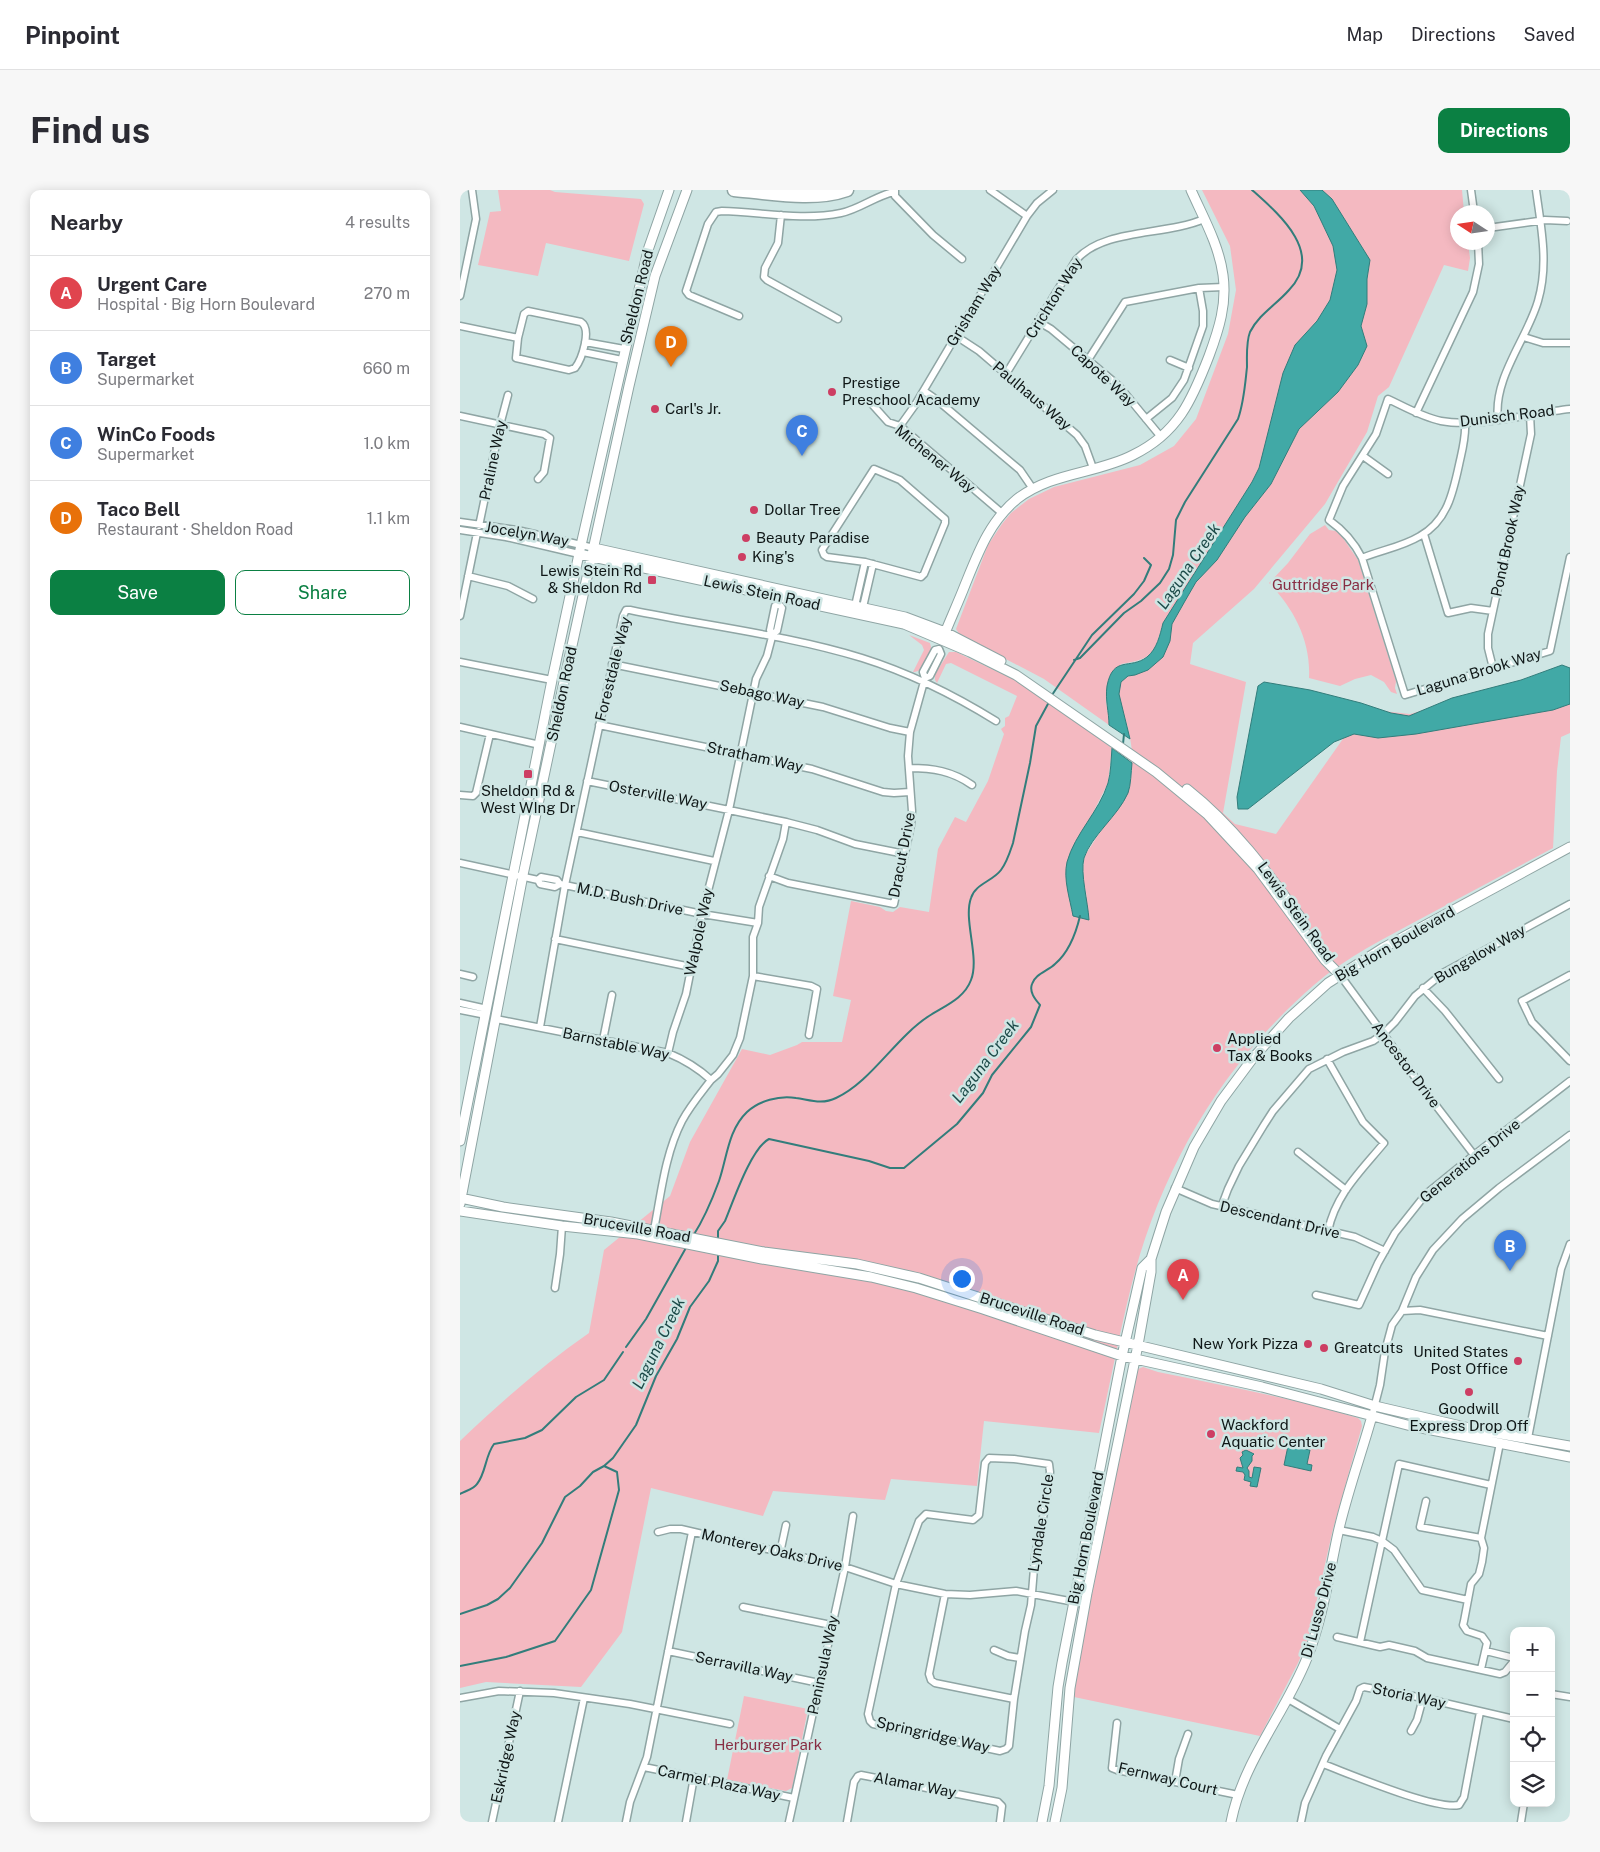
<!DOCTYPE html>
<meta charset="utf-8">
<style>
body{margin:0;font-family:"Public Sans",sans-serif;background:#f7f7f7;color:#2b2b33}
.controls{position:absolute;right:15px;bottom:15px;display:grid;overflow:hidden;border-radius:10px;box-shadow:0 2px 12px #0003}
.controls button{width:45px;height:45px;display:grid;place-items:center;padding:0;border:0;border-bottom:1px solid #e1e1e2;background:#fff;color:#2b2b33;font:25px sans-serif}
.compass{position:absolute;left:990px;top:15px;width:45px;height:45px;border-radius:50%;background:#fff;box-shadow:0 2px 12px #0003;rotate:282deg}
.you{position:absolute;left:501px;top:1088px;width:18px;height:18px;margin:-12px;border:4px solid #fff;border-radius:50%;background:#1a73e8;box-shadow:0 0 0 8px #1a73e833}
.badge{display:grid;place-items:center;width:32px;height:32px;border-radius:50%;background:#0b8043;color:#fff;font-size:16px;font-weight:700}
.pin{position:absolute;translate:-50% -41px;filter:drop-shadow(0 1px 2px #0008)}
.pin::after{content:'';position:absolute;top:26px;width:18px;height:15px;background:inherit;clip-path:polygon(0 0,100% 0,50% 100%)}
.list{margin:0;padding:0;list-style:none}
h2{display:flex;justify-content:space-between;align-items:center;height:65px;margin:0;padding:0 20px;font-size:21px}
h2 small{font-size:16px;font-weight:400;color:#7c7c81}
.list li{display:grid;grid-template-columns:32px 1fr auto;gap:15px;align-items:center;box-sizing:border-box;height:75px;padding:0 20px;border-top:1px solid #e1e1e2}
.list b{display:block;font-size:19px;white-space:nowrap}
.list p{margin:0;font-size:16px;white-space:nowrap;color:#7c7c81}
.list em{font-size:16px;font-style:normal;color:#7c7c81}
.actions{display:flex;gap:10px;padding:15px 20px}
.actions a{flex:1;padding:11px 0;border:1px solid #0b8043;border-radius:10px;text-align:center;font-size:18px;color:#0b8043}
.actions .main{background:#0b8043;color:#fff}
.icon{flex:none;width:28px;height:28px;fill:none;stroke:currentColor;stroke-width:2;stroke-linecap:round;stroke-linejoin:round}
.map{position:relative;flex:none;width:1110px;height:1632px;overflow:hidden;border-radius:10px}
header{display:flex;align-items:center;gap:30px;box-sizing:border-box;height:70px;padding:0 25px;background:#fff;border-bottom:1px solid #e1e1e2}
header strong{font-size:24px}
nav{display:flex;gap:28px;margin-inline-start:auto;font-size:18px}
.intro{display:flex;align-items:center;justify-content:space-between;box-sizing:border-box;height:120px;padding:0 30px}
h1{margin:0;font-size:35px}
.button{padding:12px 22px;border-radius:10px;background:#0b8043;color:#fff;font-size:18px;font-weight:700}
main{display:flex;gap:30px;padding:0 30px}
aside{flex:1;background:#fff;border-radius:10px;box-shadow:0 2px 12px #0003}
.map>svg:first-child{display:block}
.green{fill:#f4b9c1}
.water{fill:#41a9a6;stroke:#327d7b}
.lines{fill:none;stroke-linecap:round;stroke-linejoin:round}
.stream{stroke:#327d7b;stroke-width:2}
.street-casing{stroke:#8fa5a4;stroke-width:9}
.secondary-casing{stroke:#8fa5a4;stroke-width:11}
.highway-casing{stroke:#8fa5a4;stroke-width:15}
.street{stroke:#fff;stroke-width:6}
.secondary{stroke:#fff;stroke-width:9}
.highway{stroke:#fff;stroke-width:12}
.poi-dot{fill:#cd3e63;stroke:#cfe6e4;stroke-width:2}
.labels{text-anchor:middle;stroke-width:5;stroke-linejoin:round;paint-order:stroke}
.street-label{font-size:15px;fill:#0f1717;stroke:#cfe6e4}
.poi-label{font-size:15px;fill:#0f1717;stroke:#cfe6e4;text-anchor:start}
.park-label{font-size:15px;fill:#882d43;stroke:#cfe6e4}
.water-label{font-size:16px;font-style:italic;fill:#1d4b49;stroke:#cfe6e4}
</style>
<header>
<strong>Pinpoint</strong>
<nav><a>Map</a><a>Directions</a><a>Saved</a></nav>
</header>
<div class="intro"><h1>Find us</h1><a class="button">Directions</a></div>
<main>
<aside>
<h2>Nearby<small>4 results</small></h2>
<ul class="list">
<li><span class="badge" style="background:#e0444e">A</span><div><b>Urgent Care</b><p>Hospital · Big Horn Boulevard</p></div><em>270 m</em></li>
<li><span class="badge" style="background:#3f7fe0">B</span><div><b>Target</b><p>Supermarket</p></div><em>660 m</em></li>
<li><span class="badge" style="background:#3f7fe0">C</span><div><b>WinCo Foods</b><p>Supermarket</p></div><em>1.0 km</em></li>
<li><span class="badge" style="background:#e8710a">D</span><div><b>Taco Bell</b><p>Restaurant · Sheldon Road</p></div><em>1.1 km</em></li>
</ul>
<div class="actions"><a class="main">Save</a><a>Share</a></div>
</aside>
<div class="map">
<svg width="1110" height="1632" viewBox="0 0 1110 1632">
<rect width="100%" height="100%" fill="#cfe6e4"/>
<path class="green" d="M38 0H90L95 2 181 9 184 14 169 71 86 53 78 86 18 75 30 22 41 21Z
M742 0H840L854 16 873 56 877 80 870 110 857 131 835 155 799 278 792 292 703 433C694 464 693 469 661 474 653 486 645 496 646 511 647 519 649 526 649 535L584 489 500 445 496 439 528 355 542 334 551 323 569 309 594 297 680 275 714 256 736 229 768 144 776 100 770 56Z
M862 0H1002L1004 22H998V52L1008 53 1010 68 1008 81 984 75 929 197 918 206 907 242 865 314 794 399 733 453 730 474 786 492 763 623 775 634 816 644 904 519 950 524 1110 481V543L1101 547 1097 581 1093 658C1050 681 1007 704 964 727 927 747 886 767 854 795 761 876 701 978 671 1097 659 1145 650 1194 639 1243L524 1231 517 1296 431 1289 425 1310 313 1301 303 1326 191 1298 162 1442 121 1497 26 1492 0 1498V1251C41 1212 83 1175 129 1143L144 1060 210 1006 230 952 282 859 310 865 337 855 342 852H382L391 810 373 806 391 711 420 717 426 721 433 722 440 717 469 722 478 659 495 627 506 632 528 591 544 544 541 539 545 536V528L549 526 557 506 491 473 486 474 477 493 475 490V484L489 462H496L563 494 652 558 648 593 607 674 627 707C624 695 622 683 624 670 625 664 630 658 633 653 652 622 672 614 672 573 673 560 670 547 667 535 663 519 648 487 675 485L710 451 712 434 736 392 757 370 785 327 811 294 839 239 878 202 898 175 907 156 901 136 907 114V89L910 70 872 9Z
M865 335 869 340 876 341 883 348 898 370 936 491 935 498 937 504 931 502 924 492 911 485 895 489 880 496 849 488C851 451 834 419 809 393L828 373 850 344Z
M449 445 470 453 471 457C470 466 463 483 453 482L464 460 462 455Z
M683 1177 698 1182C765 1196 832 1208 898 1228L901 1231 902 1236 873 1339 848 1449 838 1473 800 1546 614 1507 619 1469 676 1185 678 1179Z
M284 1506 348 1519 332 1598 326 1601 267 1590Z"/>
<path class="water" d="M840 0H862L872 9 910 70 907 89V114L901 136 907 156 898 175 878 202 839 239 811 294 785 327 757 370 736 392 725 411 712 434 710 451 703 467 688 480 675 485 668 486 661 492 659 504 670 549 649 535C649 522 645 510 647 496 653 465 670 480 687 467 697 459 700 445 703 433L792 292 799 278 823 183 835 155 857 131 870 110 877 80 873 56 854 16Z
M1102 475 1110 478V514L1093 520 956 544 918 548 894 544 874 552 788 619H778L777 607 798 496 804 492 850 500 901 513 931 523 949 526 992 508 1061 490Z
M652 558 672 573C671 582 671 595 668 603 658 626 631 646 624 668 620 683 628 712 629 730L613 726C610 709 603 689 607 672 615 643 639 622 648 593 651 582 651 570 652 558Z
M828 1256 850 1260 847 1274 852 1275 851 1281 824 1275Z
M786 1260 794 1264 792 1266V1271L787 1278 789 1281V1287L792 1288 794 1277 801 1278 797 1297 790 1296 791 1292 784 1290 785 1285 783 1282 776 1281 777 1277 783 1278 780 1268 783 1265 782 1262Z"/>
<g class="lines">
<path class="stream" d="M614 470 620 468 664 423 681 411 700 393 709 379 713 365 716 330 725 312 778 229C784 212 785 195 787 177 787 166 786 152 790 142 799 124 816 115 829 100 865 63 819 24 792 0
M592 505 632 445 674 404 684 391 691 375 684 368
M663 554 664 544
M233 1046C244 1029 252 1010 259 991 267 968 268 940 287 922 299 911 319 905 336 908 350 910 362 915 376 908 411 892 435 848 469 826 484 816 504 809 511 790 520 767 503 730 511 708 515 694 533 691 541 680 547 672 550 662 553 653L570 573 576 536 589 512
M258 1049V1041L265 1031C273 1012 291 958 309 949L409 971 430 978H444L497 934 523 903 532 885 571 837 580 815C575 809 569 802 572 794 575 784 588 781 595 774 608 763 616 743 620 726
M166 1157 186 1129 227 1056
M0 1304C5 1301 14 1299 17 1294 26 1283 25 1266 34 1254L65 1248 82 1240 116 1207 144 1190 163 1162
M0 1424 27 1415 38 1409 50 1398 82 1353 105 1307 120 1296 133 1282 144 1276
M0 1476 46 1467 95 1451 131 1400 159 1300 157 1282 144 1276 153 1268 176 1235 196 1186 217 1149 230 1117 249 1091 258 1071V1064"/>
<g class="street-casing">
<path id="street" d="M435 0V6L473 45 502 69
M530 0 567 26
M1011 0 1014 22
M321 25 318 53 305 78 304 87 307 90 378 129
M1028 38 1085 30 1107 31
M0 106 16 29 12 0
M279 126 229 105 226 101 248 34 256 22 262 21C301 22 342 31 381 23 400 19 415 6 434 2
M579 132 591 139 659 196 701 247
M0 136 58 148 64 124 68 121 121 132C132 139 122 169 115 178L109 180 56 168 58 148
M496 146 519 161 617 245 625 256 633 278
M1064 147 1083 153H1110
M125 152 164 159
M123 162 162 170
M628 170 665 112 739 98 764 97
M710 170 729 178
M546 184 616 70C644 38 705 46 744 29
M464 201 477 210 560 280 573 299
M410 212 428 232 440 236 543 324
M1110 219C1071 223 1018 238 981 231 962 227 945 217 928 209L916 244 883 296 869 330C883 340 894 352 902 368L945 505 1090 461 1110 367
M956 223 1013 102 1019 74 1018 52
M0 226 84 244 90 248 84 282 78 289
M686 229 712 208 724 190 743 136V121L739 98
M1038 229C1033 188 1067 149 1078 111 1089 74 1081 37 1076 0
M440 236 455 215 567 26 577 13 593 0
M903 266 928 284
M414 279 440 290 485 329V333L464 384 461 387 405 372 367 367 364 365 362 360Z
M0 332 57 340 134 358
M19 336 40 235 48 205
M0 340 46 347 119 364
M964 344 988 423 1011 418 1033 421
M902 368C921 360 942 357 960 346 987 331 993 303 999 275 1002 261 1006 248 1005 233
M8 386 48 396 73 409
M395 416 405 372
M403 417 413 374
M0 426 17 343
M0 472 92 490
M152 474 363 517 430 538 450 542
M1033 478 1028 458V444L1071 244 1070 225
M139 535 352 579 423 602 434 603 450 602
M0 537 80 555
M449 578C473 578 492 581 512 595
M127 591 269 620 242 724 226 804 213 842 208 863
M0 605 13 606 16 603 30 544
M326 632 357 640 395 654 445 664
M117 642 254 671
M0 673 78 690
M309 686 328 693 434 714 451 635 452 621 448 566 450 542 465 488 463 482 475 460 479 459 481 464 470 486 465 488
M100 694 95 697 80 694 78 690 81 687 97 690 100 694 242 724 298 733
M95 749 231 777
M0 784 13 787
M880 785 971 909 1014 965
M1110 785 1062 811 1072 832 1110 871
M293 786 351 796 357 799 349 845
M963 798 985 821 1039 889
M0 813 27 819
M0 820 26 825
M36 829 208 863C225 870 238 878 251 890L258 884 273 865 280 848 293 786V747L298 733 299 717 323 649 326 632 269 620 296 489 307 466 312 447 310 440 315 416 319 414 322 418 317 441 312 444
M80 837 105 695 163 426 166 420H170C247 436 327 445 402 468 450 483 494 505 536 531
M143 850 152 805
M867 869 903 932 924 953C900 982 876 1004 868 1041
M838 962 886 1000
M715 998 752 1014 895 1047 925 1061
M762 1015 768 999 779 976 804 935 813 921 849 879 883 862 913 851 923 844 935 832 955 806 983 783 1110 714
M194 1040C201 1004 205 964 222 931 230 916 241 903 251 890
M95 1098 100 1064 102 1036
M856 1105 899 1115 918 1073 935 1043 966 1004 1014 965 1110 891
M942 1121 960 1120 1088 1146
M912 1226 920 1195 925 1161 932 1135 942 1121 956 1087 973 1060 1002 1029 1039 998 1110 945
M1068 1248 1101 1079 1110 1054
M529 1268 554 1269 589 1274 590 1282 585 1318 575 1366 571 1415 565 1441 554 1509 549 1556 546 1559 540 1561 413 1534 410 1531 408 1524 436 1394 459 1331 466 1324 513 1330 519 1325 525 1273Z
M966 1311 960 1337 1021 1348
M879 1340 913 1347 922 1351 900 1452
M198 1342 210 1339H221L385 1377 436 1394 485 1404 510 1405 556 1401 625 1414
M320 1363 326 1335
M485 1404 469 1484 471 1490 475 1493 554 1509
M1008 1410 962 1400 934 1360 922 1351 939 1274 1031 1295
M283 1417 371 1435
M877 1447 920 1457 929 1455 955 1461 967 1468 1040 1484 1045 1482 1054 1471
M534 1460 548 1466 560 1468
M208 1461 359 1493
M1026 1461 1054 1468
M1021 1479 1027 1453 1022 1446 1007 1441 1003 1435 1004 1431 1011 1394 1019 1384 1022 1372 1024 1358 1021 1348 1040 1253
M1091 1504 1110 1507
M0 1508 39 1501 94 1503 170 1514 270 1534
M828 1509 880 1539
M657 1533 652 1578 657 1580 778 1605
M951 1541 957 1530 963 1508
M863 1574C890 1584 974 1620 999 1615L1004 1607 1020 1522
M184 1577 334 1608
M715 1592 719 1569 728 1544
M32 1632 60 1501
M98 1632 124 1508
M166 1632 170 1612 187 1567 232 1342
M226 1632 234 1587
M329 1632 385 1377 393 1326
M387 1632 394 1592 398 1586 401 1585 538 1612 542 1616 540 1632
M841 1632 845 1613 866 1566 896 1511 900 1499 904 1497 963 1508 1054 1529
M1061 1632 1064 1613"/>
</g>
<g class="secondary-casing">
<path id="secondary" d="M134 358 445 427 485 442 541 471
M119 364 444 434 510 462 556 485 696 582 747 624 798 679 865 770 880 785
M483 448C490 430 498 413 505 395 518 363 529 332 557 309 592 282 636 284 673 265 718 243 732 210 749 166 759 139 767 114 763 85 759 55 743 27 731 0
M727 599C774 636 808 683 843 731
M0 951 92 490 119 364 188 60 209 0
M0 1008 43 1017 151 1032 304 1062 397 1074 459 1088 635 1145 861 1199 915 1216 1018 1240 1110 1256
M0 1014 63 685 104 492 169 196 195 86 227 0
M0 1021 102 1036 178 1044 302 1069 411 1087 456 1098 523 1119 662 1166 802 1197 951 1236 1110 1267
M582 1632 589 1596 598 1497 602 1473 662 1166 682 1078 691 1069
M595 1632 602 1598 610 1498 627 1403 678 1155 691 1082V1069L706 1022 734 957 761 911 793 868 829 828 868 793 923 758 1110 657
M771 1632C783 1571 825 1524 847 1468 863 1428 869 1384 878 1343 887 1303 901 1265 912 1226"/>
</g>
<g class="highway-casing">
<path id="highway" d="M274 0C310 3 353 12 387 0"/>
</g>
<use href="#street" class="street"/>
<use href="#secondary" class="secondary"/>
<use href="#highway" class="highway"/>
</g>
<g class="poi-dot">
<circle cx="372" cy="202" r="5"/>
<circle cx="195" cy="219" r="5"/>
<circle cx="294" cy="320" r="5"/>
<circle cx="286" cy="348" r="5"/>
<circle cx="282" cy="367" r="5"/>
<rect x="187" y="385" width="10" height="10" rx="2.5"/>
<rect x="63" y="579" width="10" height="10" rx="2.5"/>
<circle cx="757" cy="858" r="5"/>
<circle cx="848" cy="1154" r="5"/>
<circle cx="864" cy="1158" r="5"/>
<circle cx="1058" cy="1171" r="5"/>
<circle cx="1009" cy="1202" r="5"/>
<circle cx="751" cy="1244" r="5"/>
</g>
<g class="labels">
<g class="street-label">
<text transform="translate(177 107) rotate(-76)" y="5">Sheldon Road</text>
<text transform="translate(594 108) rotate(-58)" y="5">Crichton Way</text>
<text transform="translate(514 116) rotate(-59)" y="5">Grisham Way</text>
<text transform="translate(643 186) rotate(43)" y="5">Capote Way</text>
<text transform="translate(572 206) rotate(40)" y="5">Paulhaus Way</text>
<text transform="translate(1047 226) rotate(-7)" y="5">Dunisch Road</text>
<text transform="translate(475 269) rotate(39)" y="5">Michener Way</text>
<text transform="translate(33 270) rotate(-78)" y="5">Praline Way</text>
<text transform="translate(67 344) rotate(10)" y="5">Jocelyn Way</text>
<text transform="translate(1048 351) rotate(-78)" y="5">Pond Brook Way</text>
<text transform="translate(302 403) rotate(12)" y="5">Lewis Stein Road</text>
<text transform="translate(153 479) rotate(-76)" y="5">Forestdale Way</text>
<text transform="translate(1019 482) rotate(-17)" y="5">Laguna Brook Way</text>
<text transform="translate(102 504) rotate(-78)" y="5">Sheldon Road</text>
<text transform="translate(302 504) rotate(12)" y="5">Sebago Way</text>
<text transform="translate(295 567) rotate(12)" y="5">Stratham Way</text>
<text transform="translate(198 605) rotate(11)" y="5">Osterville Way</text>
<text transform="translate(442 665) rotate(-79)" y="5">Dracut Drive</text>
<text transform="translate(170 709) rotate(12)" y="5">M.D. Bush Drive</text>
<text transform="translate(836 722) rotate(54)" y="5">Lewis Stein Road</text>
<text transform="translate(239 742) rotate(-78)" y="5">Walpole Way</text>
<text transform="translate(935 754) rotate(-30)" y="5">Big Horn Boulevard</text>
<text transform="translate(1020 764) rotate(-30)" y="5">Bungalow Way</text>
<text transform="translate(156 854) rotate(12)" y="5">Barnstable Way</text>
<text transform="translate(946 875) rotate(53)" y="5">Ancestor Drive</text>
<text transform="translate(1010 971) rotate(-39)" y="5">Generations Drive</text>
<text transform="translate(820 1030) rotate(13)" y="5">Descendant Drive</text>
<text transform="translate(177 1038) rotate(10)" y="5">Bruceville Road</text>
<text transform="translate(572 1124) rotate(18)" y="5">Bruceville Road</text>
<text transform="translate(581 1333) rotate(-81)" y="5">Lyndale Circle</text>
<text transform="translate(626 1348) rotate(-79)" y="5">Big Horn Boulevard</text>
<text transform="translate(312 1360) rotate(13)" y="5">Monterey Oaks Drive</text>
<text transform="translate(859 1420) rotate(-75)" y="5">Di Lusso Drive</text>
<text transform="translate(363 1475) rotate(-78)" y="5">Peninsula Way</text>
<text transform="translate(284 1477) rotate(12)" y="5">Serravilla Way</text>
<text transform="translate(949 1506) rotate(12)" y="5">Storia Way</text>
<text transform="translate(473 1545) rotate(13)" y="5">Springridge Way</text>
<text transform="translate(46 1567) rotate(-78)" y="5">Eskridge Way</text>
<text transform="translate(708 1589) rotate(13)" y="5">Fernway Court</text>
<text transform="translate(259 1593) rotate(12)" y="5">Carmel Plaza Way</text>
<text transform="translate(455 1595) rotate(11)" y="5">Alamar Way</text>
</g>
<g class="poi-label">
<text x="382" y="198">Prestige<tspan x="382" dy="17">Preschool Academy</tspan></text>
<text x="205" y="224">Carl's Jr.</text>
<text x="304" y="325">Dollar Tree</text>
<text x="296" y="353">Beauty Paradise</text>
<text x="292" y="372">King's</text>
<text x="182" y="386" text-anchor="end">Lewis Stein Rd<tspan x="182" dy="17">&amp; Sheldon Rd</tspan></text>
<text x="68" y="606" text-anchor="middle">Sheldon Rd &amp;<tspan x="68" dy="17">West WIng Dr</tspan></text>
<text x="767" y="854">Applied<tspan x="767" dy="17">Tax &amp; Books</tspan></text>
<text x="838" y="1159" text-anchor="end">New York Pizza</text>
<text x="874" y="1163">Greatcuts</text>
<text x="1048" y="1167" text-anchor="end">United States<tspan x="1048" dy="17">Post Office</tspan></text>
<text x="1009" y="1224" text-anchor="middle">Goodwill<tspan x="1009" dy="17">Express Drop Off</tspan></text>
<text x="761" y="1240">Wackford<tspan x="761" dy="17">Aquatic Center</tspan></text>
</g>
<g class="park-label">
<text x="863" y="400">Guttridge Park</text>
<text x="308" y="1560">Herburger Park</text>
</g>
<g class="water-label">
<text transform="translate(728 376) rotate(-56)" y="6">Laguna Creek</text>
<text transform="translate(525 871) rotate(-53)" y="6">Laguna Creek</text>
<text transform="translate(198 1153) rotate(-64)" y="6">Laguna Creek</text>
</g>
</g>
</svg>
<div class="controls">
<button>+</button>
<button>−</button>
<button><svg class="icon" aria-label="locate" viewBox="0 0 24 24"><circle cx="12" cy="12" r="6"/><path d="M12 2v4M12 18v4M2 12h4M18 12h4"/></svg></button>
<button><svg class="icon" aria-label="layers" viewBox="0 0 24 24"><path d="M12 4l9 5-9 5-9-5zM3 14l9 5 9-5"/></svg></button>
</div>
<svg class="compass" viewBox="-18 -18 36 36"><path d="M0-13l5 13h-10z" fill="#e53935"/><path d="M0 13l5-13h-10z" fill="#7c7c81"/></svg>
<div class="you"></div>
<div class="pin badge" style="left:723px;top:1110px;background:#e0444e">A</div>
<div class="pin badge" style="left:1050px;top:1081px;background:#3f7fe0">B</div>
<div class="pin badge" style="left:342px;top:266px;background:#3f7fe0">C</div>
<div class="pin badge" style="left:211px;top:177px;background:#e8710a">D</div>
</div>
</main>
